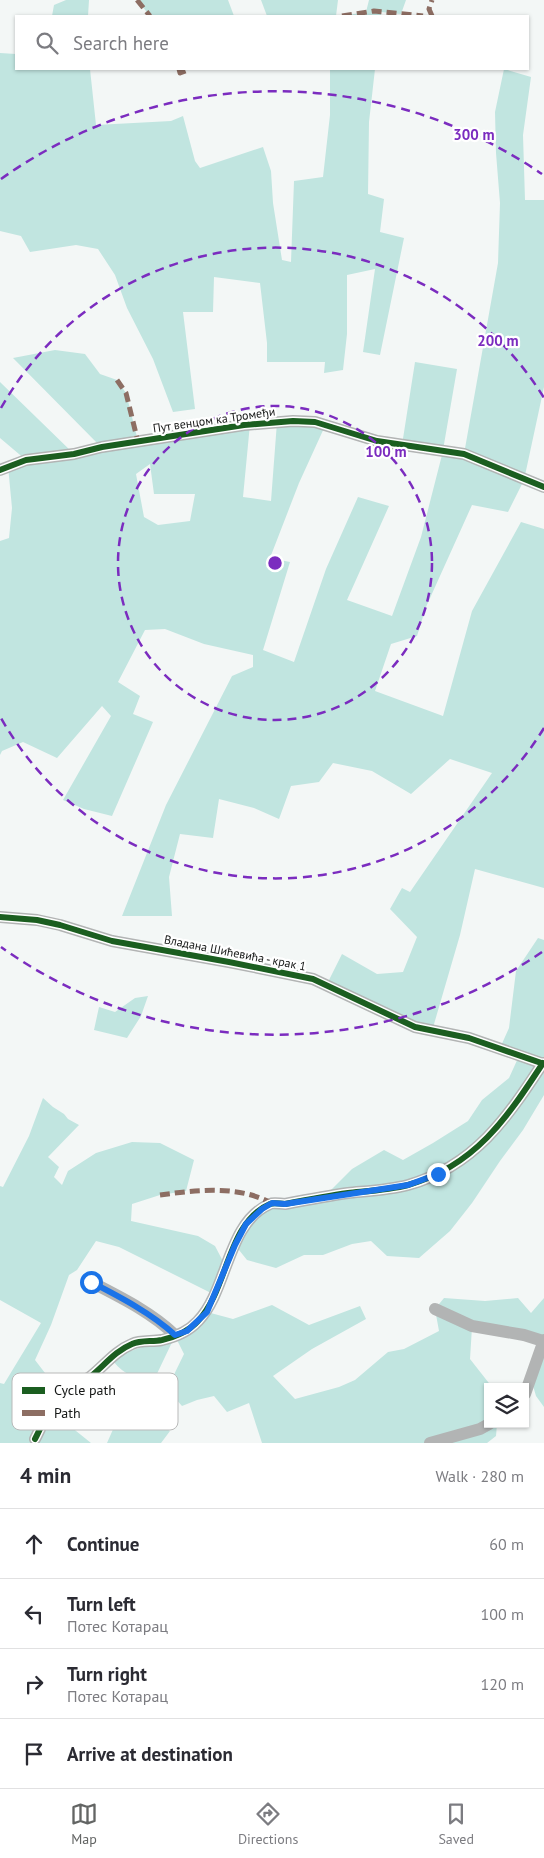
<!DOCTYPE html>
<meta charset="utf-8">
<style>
body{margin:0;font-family:"PT Sans",sans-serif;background:#f2f2f3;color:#2b2b33}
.controls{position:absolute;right:15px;bottom:15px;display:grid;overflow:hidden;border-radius:0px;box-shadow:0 1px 4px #0004}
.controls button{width:45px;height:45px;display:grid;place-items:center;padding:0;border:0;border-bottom:1px solid #e1e1e2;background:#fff;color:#2b2b33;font:25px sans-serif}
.stop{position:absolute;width:15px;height:15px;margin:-11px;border:4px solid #1a73e8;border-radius:50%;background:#fff}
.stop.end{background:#1a73e8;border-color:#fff;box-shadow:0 1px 5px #0008}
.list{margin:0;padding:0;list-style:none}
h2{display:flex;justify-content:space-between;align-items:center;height:65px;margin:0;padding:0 20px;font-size:21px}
h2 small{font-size:16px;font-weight:400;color:#7c7c81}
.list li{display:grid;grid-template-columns:32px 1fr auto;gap:15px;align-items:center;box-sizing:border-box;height:70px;padding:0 20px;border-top:1px solid #e1e1e2}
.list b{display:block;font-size:19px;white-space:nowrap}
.list p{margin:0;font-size:16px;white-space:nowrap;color:#7c7c81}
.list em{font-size:16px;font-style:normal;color:#7c7c81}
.icon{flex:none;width:28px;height:28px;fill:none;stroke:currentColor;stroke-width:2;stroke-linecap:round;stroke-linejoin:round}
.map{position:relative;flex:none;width:544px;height:1443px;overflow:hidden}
.search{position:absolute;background:#fff;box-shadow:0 1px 4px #0004;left:15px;right:15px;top:15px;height:55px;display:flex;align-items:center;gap:12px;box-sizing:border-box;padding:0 18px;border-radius:0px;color:#7c7c81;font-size:19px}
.sheet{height:345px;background:#fff}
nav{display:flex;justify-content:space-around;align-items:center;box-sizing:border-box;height:70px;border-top:1px solid #e1e1e2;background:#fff;font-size:14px;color:#7c7c81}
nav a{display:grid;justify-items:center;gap:2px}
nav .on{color:#636564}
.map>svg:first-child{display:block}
.green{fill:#c1e5e0;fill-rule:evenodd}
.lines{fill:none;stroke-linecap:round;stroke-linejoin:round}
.minor{stroke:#b2b4b4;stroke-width:12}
.quiet{stroke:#8d6e63;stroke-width:5;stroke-dasharray:10 5;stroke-linecap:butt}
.cycleway-casing{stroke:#fff;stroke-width:9}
.cycleway{stroke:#1b5e20;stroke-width:6}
.route{stroke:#1a73e8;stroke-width:6}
.ring{fill:none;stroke:#7b2cbf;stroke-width:2.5;stroke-dasharray:9 6}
.labels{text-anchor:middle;stroke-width:4.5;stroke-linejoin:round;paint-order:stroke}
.street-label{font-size:12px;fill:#151716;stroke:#fff}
.key{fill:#fff;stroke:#b9b9b9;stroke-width:1}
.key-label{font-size:14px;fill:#151716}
.centre{fill:#7b2cbf;stroke:#fff;stroke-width:2.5}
.ring-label{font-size:15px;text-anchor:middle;font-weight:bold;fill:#7b2cbf;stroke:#fff;stroke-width:4.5;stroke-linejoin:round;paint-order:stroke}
</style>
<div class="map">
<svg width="544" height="1443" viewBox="0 0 544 1443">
<rect width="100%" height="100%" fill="#f3f7f6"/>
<path class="green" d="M66 0H89L88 16H52L54 5Z
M137 0H228L234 16H150Z
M261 0H338L336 16H267Z
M369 0H406L401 14 381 12V16H342L366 12Z
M0 53 16 54V69H90L96 125 171 121 183 116 195 161 200 168 263 147 271 171 273 203 282 260 291 262 294 181 323 177 330 115V69H375L369 122 368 194 384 199 380 232 404 238 380 355 363 352 375 269 347 275V334L343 370 324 373 325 362H267V343L260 283 214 277 213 312H183L195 409 173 412 153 359 127 308 115 275 98 249 76 245 30 252 21 236 0 231Z
M504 69 531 77 523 135 525 200H544V387L524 480 508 512 472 505 426 607 417 636 391 644 375 691 443 716 472 611 521 522 544 529V888L475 869 460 935 432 1031 326 986 342 954 377 974 403 972 417 937 390 909 402 888 410 892 492 773 450 759 411 794 372 771 333 763 319 782 291 786 279 819 254 808 219 799 213 838 180 834 169 877 172 916H122L166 805 232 676 253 667V655L204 644 165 629 145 630 118 682 140 696 133 714 153 722 112 816 84 809 63 800 111 716 102 706 57 758 23 742 2 751 0 755V541L9 538 12 508 8 466 26 460 0 438V382L74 454 101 447 13 358 55 350 85 354 100 374 117 380 126 393 138 441 250 424 243 497 271 501 277 422 325 426 299 483 270 558 290 562 263 650 294 662 326 569 358 497 389 506 347 600 392 616 421 537 443 451 402 445 415 362 457 369 443 450 464 454 498 263 500 203 496 153 495 112ZM150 464 154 494H195L190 521 158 525 144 517 136 474Z
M538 938 544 940V1095L523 1130 500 1161 472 1203 450 1231 419 1258 387 1256 371 1241 352 1244 323 1255H304L276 1268 247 1260 235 1245 262 1209 324 1197 352 1169 384 1150 403 1160 433 1143 468 1121 482 1100 509 1078 519 1056 500 1048 509 1028 516 971Z
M148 996 141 1016 127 1038 94 1030 99 1007 115 1012 135 998Z
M43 1098 53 1107 64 1114 68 1119 79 1125 48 1157 59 1167 54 1177 62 1185 68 1171 96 1153 132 1142 160 1143 194 1160 186 1191 160 1195 132 1204 131 1221 198 1236 215 1246 226 1267 215 1295 119 1247 96 1241 77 1270 69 1275 51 1325 35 1360 45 1373 67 1386 50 1410 91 1443H0V1383L4 1384 41 1323 0 1300V1186L3 1187 29 1136Z
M444 1298 485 1301 518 1298 531 1313 544 1298V1340L472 1327 470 1359 492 1387H488V1424H497L496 1436 487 1443H262L249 1403 227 1412 214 1396 197 1400 182 1406 167 1389 184 1354 175 1336 154 1380C135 1379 122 1374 111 1358L162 1340 207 1312 233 1319 272 1305 309 1325 360 1306 366 1319 312 1349 273 1376 295 1399 339 1387 355 1380 388 1352 404 1349 439 1331 435 1309Z
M544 1357V1407L536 1396 531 1379Z
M122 1409 143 1414 170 1431 161 1443H107Z"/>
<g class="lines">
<path class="minor" d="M0 470 26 460 74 454 102 447 244 425 293 421 315 422 377 441 464 454 544 487
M0 917 37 920 60 925 112 941 229 962 313 979 415 1027 469 1038 544 1064
M91 1282C120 1297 151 1312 175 1335
M435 1309 472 1326 524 1335 543 1341
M525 1394 544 1340
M35 1439C44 1422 51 1400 66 1387 72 1382 83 1382 90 1377 104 1366 115 1351 132 1344 141 1340 152 1342 162 1340 175 1337 189 1331 198 1321 228 1290 227 1222 270 1204 274 1202 280 1204 285 1204 306 1200 327 1196 348 1193 368 1191 389 1190 408 1185 475 1166 507 1118 543 1063
M430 1443 480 1429 489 1424"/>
<path class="quiet" d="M137 0 150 16
M342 16 374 11 423 16
M432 16 429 9 432 0
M179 69 180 73 190 69
M117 380 126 393 138 442
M160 1195C197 1190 238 1185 271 1203"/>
<g class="cycleway-casing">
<path id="cycleway" d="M0 470 26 460 74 454 102 447 244 425 293 421 315 422 377 441 464 454 544 487
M0 917 37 920 60 925 112 941 229 962 313 979 415 1027 469 1038 544 1064
M35 1439C44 1422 51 1400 66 1387 72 1382 83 1382 90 1377 104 1366 115 1351 132 1344 141 1340 152 1342 162 1340 175 1337 189 1331 198 1321 228 1290 227 1222 270 1204 274 1202 280 1204 285 1204 306 1200 327 1196 348 1193 368 1191 389 1190 408 1185 475 1166 507 1118 543 1063"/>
</g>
<use href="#cycleway" class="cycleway"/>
</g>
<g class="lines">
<path class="route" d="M91 1282C120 1297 151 1313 175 1335L187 1331 207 1312 235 1245 246 1224 262 1209 272 1203 285 1204 408 1185 438 1174"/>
</g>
<g class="ring">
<circle cx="275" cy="563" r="157"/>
<path d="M544 728A315 315 0 0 1 1 718M1 408A315 315 0 0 1 544 398"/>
<path d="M542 952A472 472 0 0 1 1 947M1 179A472 472 0 0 1 542 174"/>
</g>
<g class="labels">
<g class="street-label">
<text transform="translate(214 420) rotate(-8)" y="4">Пут венцом ка Тромеђи</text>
<text transform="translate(235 953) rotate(11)" y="4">Владана Шићевића - крак 1</text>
</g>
</g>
<rect x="12" y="1373" width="166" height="57" rx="8" class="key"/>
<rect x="22" y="1387" width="23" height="7" fill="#1b5e20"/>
<rect x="22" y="1410" width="23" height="6" fill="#8d6e63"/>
<g class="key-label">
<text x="54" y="1395">Cycle path</text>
<text x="54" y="1418">Path</text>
</g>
<circle cx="275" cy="563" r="8" class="centre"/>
<g class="ring-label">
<text x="474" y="140">300 m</text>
<text x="498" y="346">200 m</text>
<text x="386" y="457">100 m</text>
</g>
</svg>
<div class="controls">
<button><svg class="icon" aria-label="layers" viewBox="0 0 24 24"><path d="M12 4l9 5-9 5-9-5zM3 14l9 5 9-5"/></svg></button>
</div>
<div class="stop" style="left:91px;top:1282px"></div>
<div class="stop end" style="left:438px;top:1174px"></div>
<div class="search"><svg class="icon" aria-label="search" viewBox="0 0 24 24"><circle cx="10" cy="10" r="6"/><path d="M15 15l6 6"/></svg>Search here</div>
</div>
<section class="sheet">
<h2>4 min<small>Walk · 280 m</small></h2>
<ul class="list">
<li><svg class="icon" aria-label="ahead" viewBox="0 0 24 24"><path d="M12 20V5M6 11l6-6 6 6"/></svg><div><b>Continue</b></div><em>60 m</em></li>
<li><svg class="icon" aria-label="left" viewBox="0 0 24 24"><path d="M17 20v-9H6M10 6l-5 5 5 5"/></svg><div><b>Turn left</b><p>Потес Котарац</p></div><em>100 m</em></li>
<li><svg class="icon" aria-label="right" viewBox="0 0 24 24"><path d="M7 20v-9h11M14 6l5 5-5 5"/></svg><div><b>Turn right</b><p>Потес Котарац</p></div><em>120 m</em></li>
<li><svg class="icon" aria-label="arrive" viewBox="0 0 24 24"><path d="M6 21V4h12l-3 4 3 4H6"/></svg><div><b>Arrive at destination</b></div></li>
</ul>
</section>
<nav>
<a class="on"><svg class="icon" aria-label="map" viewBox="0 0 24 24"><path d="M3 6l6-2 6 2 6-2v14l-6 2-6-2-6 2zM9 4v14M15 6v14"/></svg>Map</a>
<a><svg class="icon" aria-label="directions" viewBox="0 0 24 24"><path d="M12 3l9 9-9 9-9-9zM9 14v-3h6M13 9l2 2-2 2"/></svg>Directions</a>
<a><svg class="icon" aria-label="saved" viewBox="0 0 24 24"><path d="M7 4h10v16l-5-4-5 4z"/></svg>Saved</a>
</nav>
